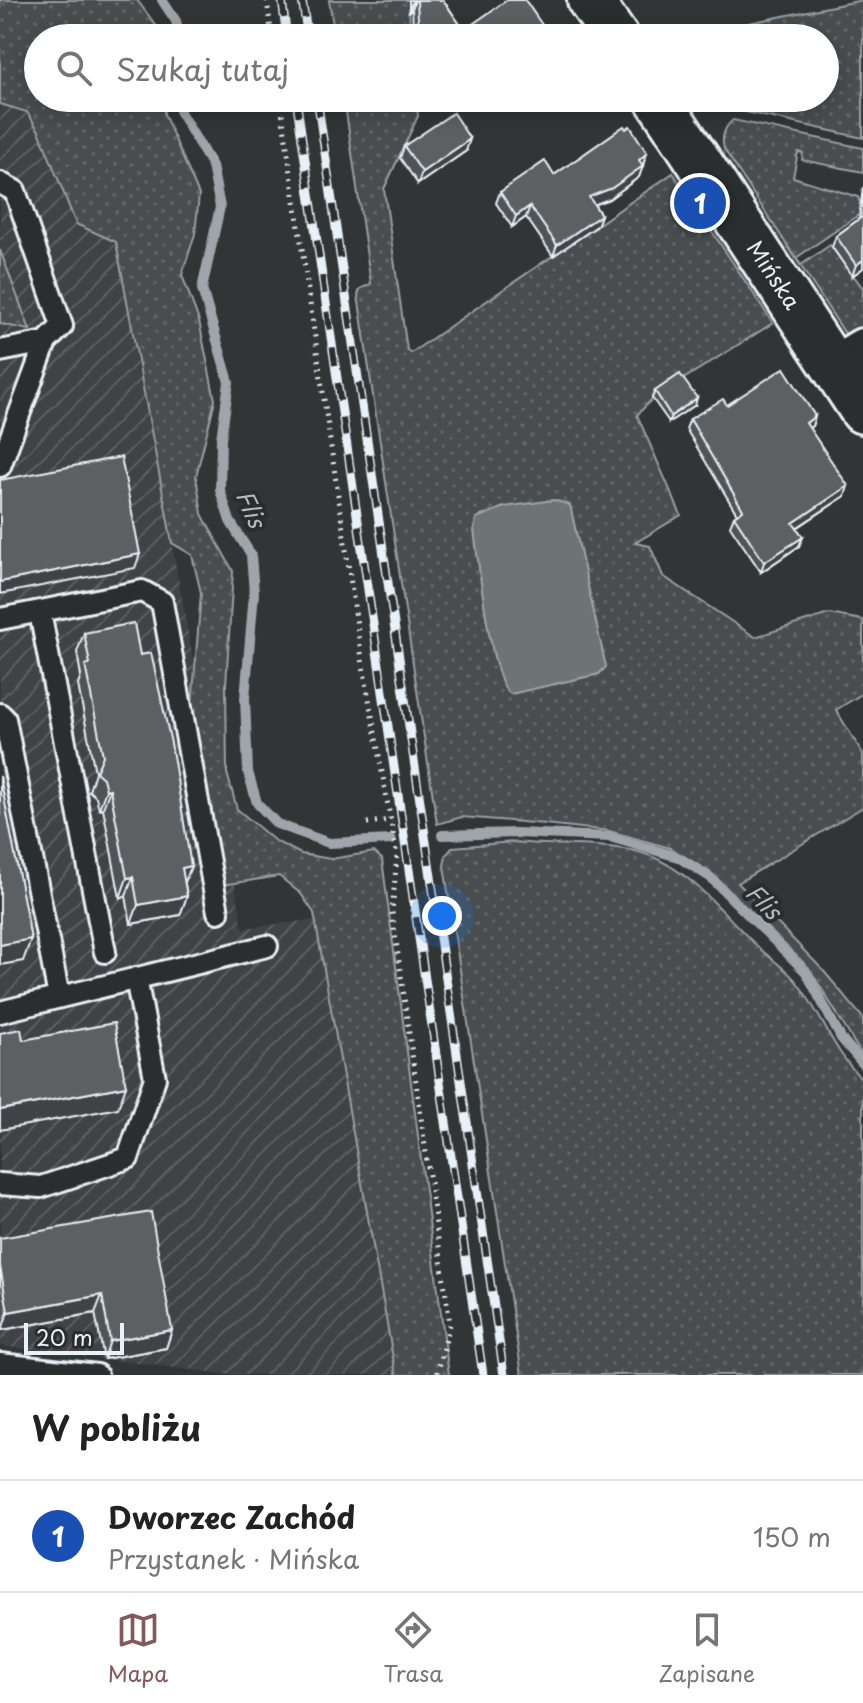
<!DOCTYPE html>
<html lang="pl">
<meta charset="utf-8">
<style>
body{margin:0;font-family:"Playpen Sans",sans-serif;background:#f2f2f2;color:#222}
.scale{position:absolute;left:24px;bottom:20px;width:100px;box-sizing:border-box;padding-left:8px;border:4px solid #e8f1f8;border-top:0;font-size:22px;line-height:28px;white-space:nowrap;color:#e8f1f8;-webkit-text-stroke:6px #2a2d2e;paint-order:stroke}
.you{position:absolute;left:442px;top:916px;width:28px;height:28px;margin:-20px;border:6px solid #fff;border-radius:50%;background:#1a73e8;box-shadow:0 0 0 12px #1a73e833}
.badge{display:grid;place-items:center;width:52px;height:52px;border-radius:50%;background:#85585c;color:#fff;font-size:26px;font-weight:700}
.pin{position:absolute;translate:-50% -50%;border:4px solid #fff;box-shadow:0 2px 8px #0006}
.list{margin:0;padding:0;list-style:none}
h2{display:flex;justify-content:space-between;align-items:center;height:104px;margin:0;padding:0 32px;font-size:34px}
h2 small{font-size:26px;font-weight:400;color:#767676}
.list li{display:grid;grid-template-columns:52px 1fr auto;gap:24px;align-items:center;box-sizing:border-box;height:112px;padding:0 32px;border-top:2px solid #e0e0e0}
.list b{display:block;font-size:30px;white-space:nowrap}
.list p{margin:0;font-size:26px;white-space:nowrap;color:#767676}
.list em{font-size:26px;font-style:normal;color:#767676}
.icon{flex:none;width:44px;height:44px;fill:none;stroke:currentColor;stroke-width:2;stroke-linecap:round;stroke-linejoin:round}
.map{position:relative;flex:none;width:863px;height:1375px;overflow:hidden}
.search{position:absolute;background:#fff;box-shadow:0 4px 20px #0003;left:24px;right:24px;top:24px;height:88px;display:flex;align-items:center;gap:20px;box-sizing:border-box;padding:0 28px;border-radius:44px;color:#767676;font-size:30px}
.sheet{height:216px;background:#fff}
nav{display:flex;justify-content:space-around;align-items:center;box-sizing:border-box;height:112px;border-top:2px solid #e0e0e0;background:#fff;font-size:22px;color:#767676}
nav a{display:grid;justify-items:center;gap:4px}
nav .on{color:#85585c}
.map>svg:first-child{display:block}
.industrial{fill:url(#industrial-furrows)}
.grass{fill:url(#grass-dots);stroke:#989fa4;stroke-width:2}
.water{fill:#6e7376;stroke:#9fa5aa;stroke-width:2}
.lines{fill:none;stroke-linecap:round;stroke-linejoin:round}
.stream{stroke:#9fa5aa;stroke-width:10}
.lane-casing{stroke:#e8f1f8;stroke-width:26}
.street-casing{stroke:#e8f1f8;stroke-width:46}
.secondary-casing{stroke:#e8f1f8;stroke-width:50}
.path{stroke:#e8f1f8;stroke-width:5;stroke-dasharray:2 6;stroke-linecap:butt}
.lane{stroke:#2a2d2e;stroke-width:20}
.street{stroke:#2a2d2e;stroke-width:40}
.secondary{stroke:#2a2d2e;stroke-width:44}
.rail-casing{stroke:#e8f1f8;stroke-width:9}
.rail{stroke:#2a2d2e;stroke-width:6;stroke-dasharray:18;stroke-linecap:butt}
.wall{fill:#4f5355;stroke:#e8f1f8;stroke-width:2}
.shaded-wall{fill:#404345;stroke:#e8f1f8;stroke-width:2}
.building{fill:#5c6063;stroke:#e8f1f8;stroke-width:2}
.labels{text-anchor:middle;stroke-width:8;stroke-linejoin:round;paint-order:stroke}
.street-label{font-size:22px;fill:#e8f1f8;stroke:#2a2d2e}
.water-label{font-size:24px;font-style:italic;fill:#b1b8be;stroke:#2a2d2e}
</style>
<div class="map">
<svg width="863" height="1375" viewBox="0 0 863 1375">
<defs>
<pattern id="industrial-furrows" width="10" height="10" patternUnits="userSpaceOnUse" patternTransform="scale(2)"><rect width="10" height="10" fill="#3f4244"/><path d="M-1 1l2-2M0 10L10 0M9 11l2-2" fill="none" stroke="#5b5e60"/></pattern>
<pattern id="grass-dots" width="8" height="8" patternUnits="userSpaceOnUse" patternTransform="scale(2)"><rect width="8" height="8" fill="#494d4f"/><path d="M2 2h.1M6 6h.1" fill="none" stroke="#636769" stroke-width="1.8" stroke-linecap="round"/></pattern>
</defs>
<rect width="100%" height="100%" fill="#323536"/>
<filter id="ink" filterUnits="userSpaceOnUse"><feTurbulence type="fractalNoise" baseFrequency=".0125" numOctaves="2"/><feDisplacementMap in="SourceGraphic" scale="16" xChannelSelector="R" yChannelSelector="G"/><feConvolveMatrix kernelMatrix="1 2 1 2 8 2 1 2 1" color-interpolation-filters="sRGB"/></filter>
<g filter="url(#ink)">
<path class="industrial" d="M0 69 38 98H89L243 928 346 916 422 1375H233L0 1346Z"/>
<path class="grass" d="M0 0H137L160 31 161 38H38V98H164V114L199 195 195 234 182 275 199 321 215 400 196 476 202 514 233 571 226 685 227 773 237 809 275 841 301 854 331 859 374 852 382 859 449 1375H396L314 913 301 894 279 876 222 885 192 706 201 593 192 555 172 543 116 242 76 224 39 131 27 112 0 104Z
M329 0H409L410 38H335Z
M863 0V138L723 107 715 98H825V38H692L703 37 704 32Z
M344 98H416L418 116 384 189 407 350 411 353 673 173 773 323 653 398 637 415 681 515 635 543 650 546 663 576 755 637 829 614 863 620V693L836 710 863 754V807L738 883 822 969 863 1018V1057L809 968 713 876 670 848 609 831 545 824 462 817 437 824 358 295 360 289 371 284Z
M733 120 863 148V172L802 160 803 153 798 152 793 177 858 197 863 212 796 258 801 265 830 245 863 288V334L850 339 846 335 724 149C721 138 724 127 733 120Z
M0 250 30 330 0 324Z
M513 842C552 846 597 843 635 851 686 863 723 914 759 948 772 960 789 970 799 985 824 1018 832 1050 863 1080V1375H522L444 866 446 855 453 847Z"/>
<path class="water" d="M554 500 570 505 606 667 599 674 511 694C491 686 478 557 474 530L476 518 504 507Z"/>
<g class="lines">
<path class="stream" d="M162 0 176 21 180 38
M180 98V112L212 166 220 207 202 289 229 382 221 439 220 490 230 521 251 555 254 593 245 698 248 772 257 803 277 824 329 843 391 840
M442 835 517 833 610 837 678 857 710 877 806 972 841 1038 863 1064"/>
<g class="lane-casing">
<path id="lane" d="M0 183 15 191 62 326 46 342 0 351
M0 466 46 342
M40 612 105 952
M0 619 142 591 162 602 218 912
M0 714 5 719 59 997
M0 1012 267 946
M0 1184 41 1187 128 1158 155 1078 136 978
M0 1364 97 1375"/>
</g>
<g class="street-casing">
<path id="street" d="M835 366 863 349"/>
</g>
<g class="secondary-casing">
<g id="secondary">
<path d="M590 0 616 38"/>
<path id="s1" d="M657 98 863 411"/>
</g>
</g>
<path class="path" d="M267 0 272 38
M280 98 363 666 397 856 392 912 450 1324 437 1375
M367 823 391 820"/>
<use href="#lane" class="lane"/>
<use href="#street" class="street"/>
<use href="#secondary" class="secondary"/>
<g class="rail-casing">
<path id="rail" d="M282 0 287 38
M302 0 308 38
M296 98 483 1375
M317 98 504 1375"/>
</g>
<use href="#rail" class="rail"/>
</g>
<path class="wall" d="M409 0H443L464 30 551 38H414L412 9 409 11Z
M466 98H485L472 107Z
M549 98H578L558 111Z
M404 146 466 151 418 184 400 158Z
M647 153 639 177 609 199 594 204 601 215 597 226 553 256 526 217 512 227 496 203 500 192 554 175Z
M863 187V268L852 276 832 247 836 236 859 219Z
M655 391 695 405 669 422 652 398Z
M727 405 815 416 812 426 809 428 845 496 797 528 803 537 799 546 761 572 730 526 734 516 737 514 686 429 690 419Z
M84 633 185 884 187 896 180 915 131 924 126 896 120 898 103 808 99 809 96 797 89 791 95 772 78 685 81 676 77 652Z
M0 1238 172 1330 166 1348 104 1359 95 1313 2 1330 0 1318Z"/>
<path class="shaded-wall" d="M413 0H415L412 9 409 11Z
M476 98H485L472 107Z
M564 98H578L558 111 563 99Z
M470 139 466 151 418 184 422 172Z
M647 153 643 164 635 170 639 160Z
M643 166 639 177 609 199 585 208 589 197Z
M530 206 526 217 512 227 516 216Z
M601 215 597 226 553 256 557 245Z
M863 260V268L852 276 856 265Z
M697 398 695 405 669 422 671 416Z
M815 416 812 426 802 433 806 423Z
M848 486 845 496 790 532 793 523Z
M803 537 799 546 761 572 764 562Z
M140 554 135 568 0 594V582Z
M110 789 103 808 99 809 106 790Z
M191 866 184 885 182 868Z
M133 877 126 896 120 898 127 878Z
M187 896 180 915 131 924 138 905Z
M31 939 23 961 0 965V945Z
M126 1086 118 1108 0 1130V1110Z
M102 1295 95 1313 2 1330 8 1312Z
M172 1330 166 1348 104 1359 110 1341Z"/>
<path class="building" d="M417 0H443L464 30 507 0H525L551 38H437L434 34 428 38H419Z
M453 113 470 139 422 172 404 146Z
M624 126 626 129 630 126 647 153 639 160 643 166 612 188 589 197 601 215 557 245 530 206 516 216 500 192 545 161 554 175Z
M863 209V260L856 265 836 236 862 217Z
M784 368 815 416 806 423 848 486 793 523 803 537 764 562 734 516 743 510 690 419 723 399 727 405Z
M680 374 697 398 671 416 655 391Z
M121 457 140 554 0 582V480Z
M134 623 140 655 151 653 171 743 191 866 182 868 187 896 138 905 133 877 127 878 110 789 106 790 103 778 96 772 103 756 85 665 90 664 84 633Z
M0 776 31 939 0 945Z
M114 1023 126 1086 0 1110V1033L21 1029 23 1040Z
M151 1212 172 1330 110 1341 102 1295 8 1312 0 1266V1238Z"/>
</g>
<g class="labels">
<g class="street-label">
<text dy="8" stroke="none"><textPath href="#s1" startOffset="212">Mińska</textPath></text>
</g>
<g class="water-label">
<text transform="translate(250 509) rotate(66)" y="8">Flis</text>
<text transform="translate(763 902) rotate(45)" y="8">Flis</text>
</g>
</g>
</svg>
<div class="scale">20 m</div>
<div class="you"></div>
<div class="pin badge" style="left:700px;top:203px;background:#1a4fb4">1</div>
<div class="search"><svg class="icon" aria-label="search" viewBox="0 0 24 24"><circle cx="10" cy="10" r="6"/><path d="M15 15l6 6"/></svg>Szukaj tutaj</div>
</div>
<section class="sheet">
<h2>W pobliżu<small></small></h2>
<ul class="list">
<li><span class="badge" style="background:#1a4fb4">1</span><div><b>Dworzec Zachód</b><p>Przystanek · Mińska</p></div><em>150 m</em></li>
</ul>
</section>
<nav>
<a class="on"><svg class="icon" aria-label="map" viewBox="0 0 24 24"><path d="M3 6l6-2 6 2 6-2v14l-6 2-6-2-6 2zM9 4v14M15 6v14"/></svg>Mapa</a>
<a><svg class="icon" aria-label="directions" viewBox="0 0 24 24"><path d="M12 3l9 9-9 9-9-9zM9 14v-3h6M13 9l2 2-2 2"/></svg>Trasa</a>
<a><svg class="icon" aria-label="saved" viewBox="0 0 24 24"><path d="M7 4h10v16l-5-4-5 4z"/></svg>Zapisane</a>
</nav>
